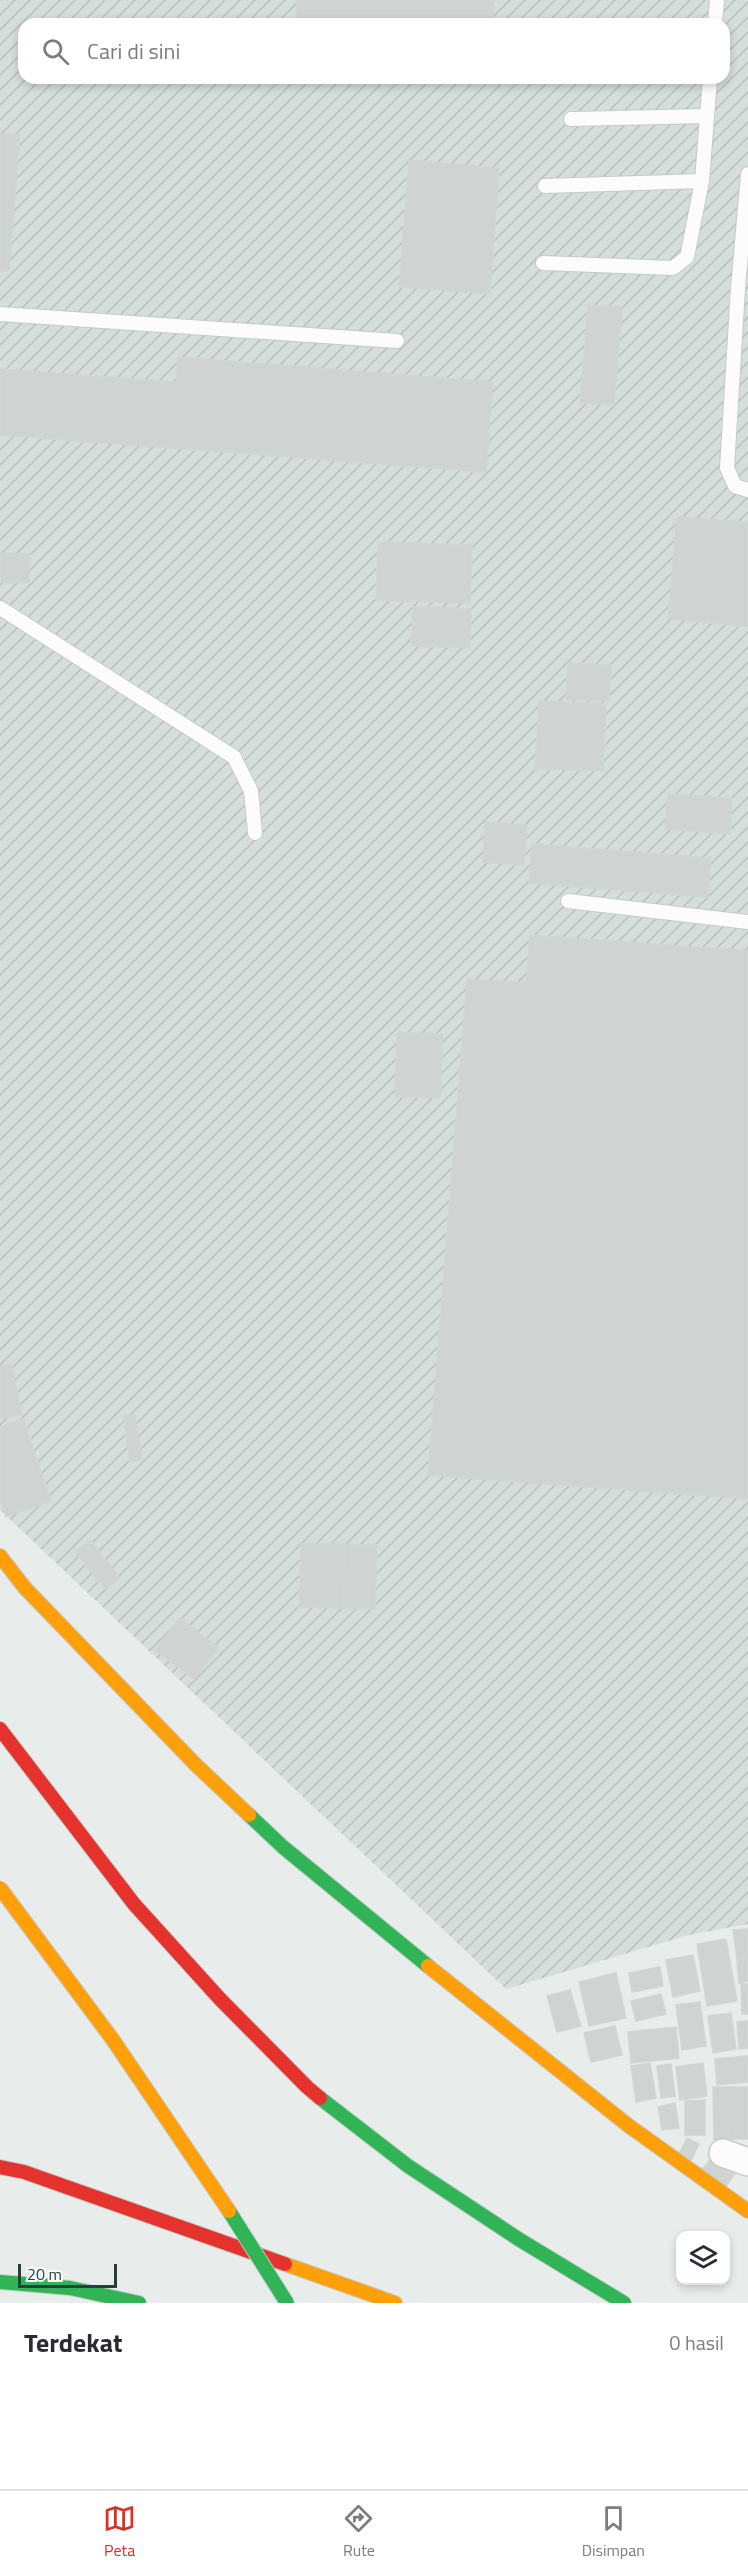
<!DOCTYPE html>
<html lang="id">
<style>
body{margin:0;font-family:"Titillium Web",sans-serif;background:#f2f2f3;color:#2b2b33}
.controls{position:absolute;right:18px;bottom:18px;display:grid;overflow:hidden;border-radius:12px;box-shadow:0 3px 9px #0003}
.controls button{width:54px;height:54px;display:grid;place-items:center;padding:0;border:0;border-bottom:2px solid #e1e1e2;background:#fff;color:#2b2b33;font:30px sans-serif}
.scale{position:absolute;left:18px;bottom:15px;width:99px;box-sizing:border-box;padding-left:6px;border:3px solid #24423a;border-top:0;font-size:16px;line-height:21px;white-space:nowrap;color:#24423a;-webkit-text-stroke:4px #f7fbf9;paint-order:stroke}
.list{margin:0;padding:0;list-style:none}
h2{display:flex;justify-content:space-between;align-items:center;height:78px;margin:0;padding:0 24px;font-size:26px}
h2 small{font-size:20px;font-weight:400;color:#7c7c81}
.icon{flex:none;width:33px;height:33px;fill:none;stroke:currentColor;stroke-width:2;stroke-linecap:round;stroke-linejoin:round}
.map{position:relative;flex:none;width:748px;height:2303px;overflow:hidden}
.search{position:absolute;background:#fff;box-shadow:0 3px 9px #0003;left:18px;right:18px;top:18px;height:66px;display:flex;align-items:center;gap:15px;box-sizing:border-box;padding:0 21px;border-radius:18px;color:#7c7c81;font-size:22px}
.sheet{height:186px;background:#fff}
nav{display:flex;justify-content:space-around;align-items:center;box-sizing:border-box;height:84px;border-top:2px solid #e1e1e2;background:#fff;font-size:16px;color:#7c7c81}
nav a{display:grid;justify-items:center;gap:3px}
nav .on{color:#d93025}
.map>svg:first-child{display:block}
.industrial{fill:url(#industrial-furrows);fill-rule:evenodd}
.building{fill:#cfd4d2;stroke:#d1d6d4;stroke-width:1.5}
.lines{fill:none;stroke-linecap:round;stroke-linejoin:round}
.lane-casing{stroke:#c5cac8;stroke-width:16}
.street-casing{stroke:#c5cac8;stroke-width:30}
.fast-casing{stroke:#c3ccc9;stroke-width:16}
.slow-casing{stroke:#c3ccc9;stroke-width:16}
.jam-casing{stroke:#c3ccc9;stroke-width:16}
.lane{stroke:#fcfcfc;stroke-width:14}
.street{stroke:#fcfcfc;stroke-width:27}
.fast{stroke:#30b455;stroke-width:14}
.slow{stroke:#ff9f0a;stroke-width:14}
.jam{stroke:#e5322d;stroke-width:14}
.fast-bridge-casing{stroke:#c3ccc9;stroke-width:16;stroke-linecap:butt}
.slow-bridge-casing{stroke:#c3ccc9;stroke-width:16;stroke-linecap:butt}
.fast-bridge{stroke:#30b455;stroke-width:14}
.slow-bridge{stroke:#ff9f0a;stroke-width:14}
</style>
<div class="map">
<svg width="748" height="2303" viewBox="0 0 748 2303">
<defs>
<pattern id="industrial-furrows" width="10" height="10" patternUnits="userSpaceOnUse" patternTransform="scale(1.5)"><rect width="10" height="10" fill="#d6dedb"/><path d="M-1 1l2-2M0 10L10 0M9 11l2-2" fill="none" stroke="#b8c0bd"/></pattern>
</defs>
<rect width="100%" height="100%" fill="#e8edeb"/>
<path class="industrial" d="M0 0H748V1924L689 1935 506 1989 0 1510ZM24 24H724V78H24Z"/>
<path class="building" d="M297 0H494L493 24H296Z
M0 134 20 135 9 271 0 270Z
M409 160 499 168 490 294 399 287Z
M588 305 622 307 614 405 580 403Z
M178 357 493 382 486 472 0 435V369L176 382Z
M677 517 748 522V626L668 619Z
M378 542 472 545 470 603 376 600Z
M1 553 30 554 29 583 0 582Z
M413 607 471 609 470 648 411 646Z
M568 663 611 665 609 701 566 699Z
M539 701 606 704 603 771 535 769Z
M668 794 732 798 730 834 665 829Z
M485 822 527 825 524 865 483 862Z
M532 844 711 858 708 897 529 883Z
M530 935 748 951V1499L428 1475 467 979 526 983Z
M397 1032 443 1034 440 1098 395 1097Z
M11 1364 22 1414 0 1419V1366Z
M135 1414 142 1460 130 1462 123 1416Z
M23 1419 51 1501 6 1517 0 1499V1427Z
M90 1540 120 1578 105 1589 75 1552Z
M301 1543 345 1544 343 1608 299 1607Z
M345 1544 377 1545 375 1609 343 1608Z
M180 1618 219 1648 194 1679 155 1650Z
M748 1929V1957L737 1959 733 1930Z
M726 1939 737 2001 707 2006 697 1944Z
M693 1955 700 1991 673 1997 666 1960Z
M748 1957V1981L739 1983 737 1959Z
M660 1967 663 1986 632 1992 629 1973Z
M616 1973 626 2018 589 2026 579 1982Z
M741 1984H748V2014H742Z
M570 1990 581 2026 557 2032 547 1996Z
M661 1994 666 2014 636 2021 631 2001Z
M700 2002 706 2046 682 2050 676 2005Z
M731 2013 736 2049 713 2053 708 2016Z
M748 2021V2048L739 2049 737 2022Z
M615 2026 622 2055 591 2062 584 2033Z
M676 2027 679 2058 631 2063 628 2032Z
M748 2056V2082L717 2085 715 2059Z
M650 2063 656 2098 636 2102 631 2066Z
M703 2063 707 2096 680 2100 676 2067Z
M671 2064 675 2096 661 2098 657 2066Z
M713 2087H734L735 2139 714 2140Z
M734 2087H748V2139H735Z
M705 2100V2135H685V2101Z
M675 2103 679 2128 662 2130 658 2107Z
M687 2138 699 2144 691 2160 679 2154Z
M713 2156 735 2174 724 2189 701 2171Z"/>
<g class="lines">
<g class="lane-casing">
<path id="lane" d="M715 24 717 0
M571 119 706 116
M748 174 738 288 727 468 735 486 748 490
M545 186 702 181 710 78
M543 263 673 268 687 257 702 181
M0 314 397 341
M0 608 234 757 251 791 255 833
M568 901 748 922"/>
</g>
<g class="street-casing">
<path id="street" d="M723 2153 748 2162"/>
</g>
<g class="fast-casing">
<path id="fast" d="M249 1815 283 1847 428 1966
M320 2098 408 2166 520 2240 624 2303
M0 2282 70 2288 139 2303"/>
</g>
<g class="slow-casing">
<path id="slow" d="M0 1556 25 1588 196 1765 249 1815
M428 1966 629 2126 748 2211
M285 2264 395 2303"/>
</g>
<g class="jam-casing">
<path id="jam" d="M0 1729 134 1904 220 1999 307 2087 320 2098
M0 2167 24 2172 285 2264"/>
</g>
<use href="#lane" class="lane"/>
<use href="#street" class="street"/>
<use href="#fast" class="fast"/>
<use href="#slow" class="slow"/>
<use href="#jam" class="jam"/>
<g class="fast-bridge-casing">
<path id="fast-bridge" d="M229 2211 287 2303"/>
</g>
<g class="slow-bridge-casing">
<path id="slow-bridge" d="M0 1888 113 2040 229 2211"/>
</g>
<use href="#fast-bridge" class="fast-bridge"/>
<use href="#slow-bridge" class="slow-bridge"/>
</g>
</svg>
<div class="controls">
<button><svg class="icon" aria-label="layers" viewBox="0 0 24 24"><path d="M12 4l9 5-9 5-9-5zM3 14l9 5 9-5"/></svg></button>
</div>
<div class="scale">20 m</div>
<div class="search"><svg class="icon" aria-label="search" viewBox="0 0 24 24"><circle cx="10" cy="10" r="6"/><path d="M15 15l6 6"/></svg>Cari di sini</div>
</div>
<section class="sheet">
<h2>Terdekat<small>0 hasil</small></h2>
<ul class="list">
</ul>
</section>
<nav>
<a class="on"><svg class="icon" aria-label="map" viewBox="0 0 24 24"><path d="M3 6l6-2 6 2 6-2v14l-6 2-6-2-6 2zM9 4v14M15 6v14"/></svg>Peta</a>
<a><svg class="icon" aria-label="directions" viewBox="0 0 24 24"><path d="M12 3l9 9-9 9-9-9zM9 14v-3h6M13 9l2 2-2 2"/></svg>Rute</a>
<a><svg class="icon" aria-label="saved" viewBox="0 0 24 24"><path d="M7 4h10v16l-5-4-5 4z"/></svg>Disimpan</a>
</nav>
